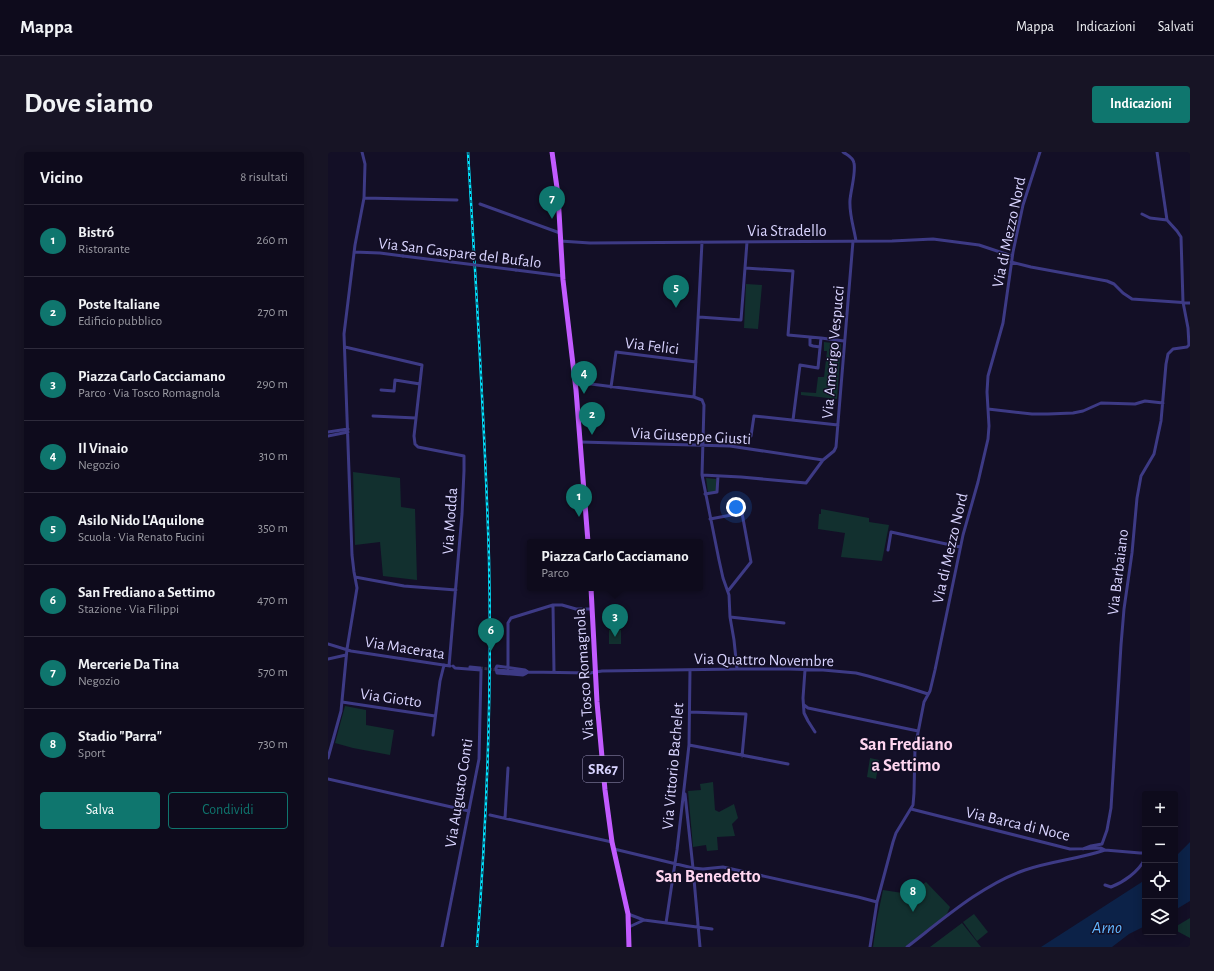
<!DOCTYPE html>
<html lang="it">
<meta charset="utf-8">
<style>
body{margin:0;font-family:"Alegreya Sans",sans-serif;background:#171425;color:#f1f3f6}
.controls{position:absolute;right:12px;bottom:12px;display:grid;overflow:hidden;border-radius:4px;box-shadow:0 2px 10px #0003}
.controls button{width:36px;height:36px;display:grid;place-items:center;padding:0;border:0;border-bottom:1px solid #2e2b3b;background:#0e0b1c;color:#f1f3f6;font:20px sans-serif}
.you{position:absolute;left:408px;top:355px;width:14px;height:14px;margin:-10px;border:3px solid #fff;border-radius:50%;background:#1a73e8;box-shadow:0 0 0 6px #1a73e833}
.badge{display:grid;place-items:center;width:26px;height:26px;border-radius:50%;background:#0f766e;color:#fff;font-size:13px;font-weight:700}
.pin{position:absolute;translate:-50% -33px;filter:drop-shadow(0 1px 2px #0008)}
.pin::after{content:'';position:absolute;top:21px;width:14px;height:12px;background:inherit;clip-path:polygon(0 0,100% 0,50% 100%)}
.popup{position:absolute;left:199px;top:387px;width:176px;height:52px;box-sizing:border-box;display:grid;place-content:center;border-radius:4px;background:#0e0b1c;filter:drop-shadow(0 1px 3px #0005);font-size:13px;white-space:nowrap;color:#9b9ba3}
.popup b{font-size:15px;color:#f1f3f6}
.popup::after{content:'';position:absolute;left:50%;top:100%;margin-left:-8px;border:8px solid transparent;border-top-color:#0e0b1c}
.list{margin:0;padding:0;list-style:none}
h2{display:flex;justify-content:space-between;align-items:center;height:52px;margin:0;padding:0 16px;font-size:17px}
h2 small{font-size:13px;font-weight:400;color:#9b9ba3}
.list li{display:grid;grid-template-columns:26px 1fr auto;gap:12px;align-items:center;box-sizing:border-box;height:72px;padding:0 16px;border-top:1px solid #2e2b3b}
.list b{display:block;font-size:15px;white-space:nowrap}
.list p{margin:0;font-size:13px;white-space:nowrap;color:#9b9ba3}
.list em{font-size:13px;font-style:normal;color:#9b9ba3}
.actions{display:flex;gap:8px;padding:12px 16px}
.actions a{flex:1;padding:9px 0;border:1px solid #0f766e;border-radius:4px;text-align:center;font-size:14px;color:#0f766e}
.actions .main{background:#0f766e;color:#fff}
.icon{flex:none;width:22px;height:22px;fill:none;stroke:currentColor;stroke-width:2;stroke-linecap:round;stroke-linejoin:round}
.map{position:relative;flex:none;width:862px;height:795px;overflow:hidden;border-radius:4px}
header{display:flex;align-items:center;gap:24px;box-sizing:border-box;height:56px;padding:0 20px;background:#0e0b1c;border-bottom:1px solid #2e2b3b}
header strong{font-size:19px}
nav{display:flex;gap:22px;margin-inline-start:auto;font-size:14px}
.intro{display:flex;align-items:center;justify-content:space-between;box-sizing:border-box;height:96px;padding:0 24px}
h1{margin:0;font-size:28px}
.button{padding:10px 18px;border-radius:4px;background:#0f766e;color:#fff;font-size:14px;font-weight:700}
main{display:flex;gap:24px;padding:0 24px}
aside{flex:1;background:#0e0b1c;border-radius:4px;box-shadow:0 2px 10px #0003}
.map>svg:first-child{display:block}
.green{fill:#12302f}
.water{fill:#0c2248}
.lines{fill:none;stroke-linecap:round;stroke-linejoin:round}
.minor-tunnel{stroke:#312d47;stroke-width:3;stroke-dasharray:3 1.5;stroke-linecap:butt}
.minor{stroke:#3d3a85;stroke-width:3}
.primary{stroke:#c25bff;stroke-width:5}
.rail-casing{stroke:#00e5ff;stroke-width:2.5}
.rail{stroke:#130f26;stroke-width:1;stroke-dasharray:3;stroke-linecap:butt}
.minor-bridge{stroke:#3d3a85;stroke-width:3}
.labels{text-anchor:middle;stroke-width:3;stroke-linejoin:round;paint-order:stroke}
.shield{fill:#130f26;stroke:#9e99be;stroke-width:1}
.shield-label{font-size:15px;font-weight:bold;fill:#d9d4ff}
.street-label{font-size:16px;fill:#d9d4ff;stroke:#130f26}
.water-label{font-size:17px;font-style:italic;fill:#62b6ff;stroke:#130f26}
.quarter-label{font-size:18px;font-weight:bold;fill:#ffd6f0;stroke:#130f26}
</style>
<header>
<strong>Mappa</strong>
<nav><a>Mappa</a><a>Indicazioni</a><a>Salvati</a></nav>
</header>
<div class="intro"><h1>Dove siamo</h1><a class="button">Indicazioni</a></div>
<main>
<aside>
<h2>Vicino<small>8 risultati</small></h2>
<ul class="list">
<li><span class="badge">1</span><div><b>Bistró</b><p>Ristorante</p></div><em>260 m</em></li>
<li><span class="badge">2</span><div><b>Poste Italiane</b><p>Edificio pubblico</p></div><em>270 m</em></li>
<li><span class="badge">3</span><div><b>Piazza Carlo Cacciamano</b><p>Parco · Via Tosco Romagnola</p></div><em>290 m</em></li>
<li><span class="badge">4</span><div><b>Il Vinaio</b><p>Negozio</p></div><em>310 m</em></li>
<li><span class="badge">5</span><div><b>Asilo Nido L'Aquilone</b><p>Scuola · Via Renato Fucini</p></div><em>350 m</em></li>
<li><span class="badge">6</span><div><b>San Frediano a Settimo</b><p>Stazione · Via Filippi</p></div><em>470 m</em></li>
<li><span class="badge">7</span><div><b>Mercerie Da Tina</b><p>Negozio</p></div><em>570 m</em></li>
<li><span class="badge">8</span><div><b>Stadio &quot;Parra&quot;</b><p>Sport</p></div><em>730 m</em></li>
</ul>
<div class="actions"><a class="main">Salva</a><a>Condividi</a></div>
</aside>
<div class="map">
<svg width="862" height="795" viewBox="0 0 862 795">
<rect width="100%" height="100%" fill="#130f26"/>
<path class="green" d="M418 132 434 133 430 177 416 176Z
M496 190 513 192 509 247 473 243V240L488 241 490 225H496L499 199H496Z
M25 320 72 326 73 355 87 357 89 428 55 424 52 390 27 393Z
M378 326 388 327V339L380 341Z
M493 357 541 366V370L561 373 554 409 513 405 517 381 490 377 491 362H493Z
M281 478H293V492H281Z
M17 554 38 558V573L66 578 62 603 25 596 7 591Z
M542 606 551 608 548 627 539 625Z
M385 630 387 658 391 660 406 652 410 666 404 672 407 684 389 685 390 698 379 699 378 693 365 695 360 639 373 638 372 632Z
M598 730 622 755 618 764 577 795H545L549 767 555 738 581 742Z
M646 762 660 780 649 789 635 770Z
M862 766V786L847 778V775Z
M634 771 653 795H602Z"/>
<path class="water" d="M862 690V749L847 758V705Z
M817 728V774L801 782 784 795H713Z"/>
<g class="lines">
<path class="minor-tunnel" d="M152 516 169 518"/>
<path class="minor" d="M34 0 37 12 36 46 129 48
M515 0C519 3 525 5 526 11 528 21 523 37 522 48 521 62 526 76 528 89
M829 0 839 68
M152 52 232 81
M232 89 262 91 564 89 605 87 651 93 684 104
M374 90 366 245 374 248 376 253 374 323 391 408 395 426 401 443 402 465 406 488 409 517
M26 100 52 101 75 104
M683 110 703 115 779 129 786 132 795 141 804 147 862 151
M417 116 465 119 460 183 493 186
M188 118 235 124
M371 165 413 168 419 90
M482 185V193L485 194 492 195
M17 195 94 213 86 284 87 292 90 295 136 304V319L134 362 121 514
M247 230 366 245
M283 235 288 200 368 210
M53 238 66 239 67 228 92 232
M660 257 704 262H720L745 261 755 259 773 251 807 252 817 249 835 251
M45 264 88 266
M465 268 472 213 490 216 493 186 516 189
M0 280 20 277
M0 284 20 280
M423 284 426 264 510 273
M252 290 402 294 495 308
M374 323 413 325 478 331 495 308 506 299 508 295 525 89
M377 342 389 340 390 324
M382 367 414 361 423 410 400 439
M560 398 563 380 632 395
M27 425 76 434 128 438
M225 453 226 520
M402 465 456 471
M0 492 23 499 122 514
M0 507 18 503
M169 514 197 518 200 520 197 522 195 523 169 521 168 516Z
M142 515 152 516
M180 516V471L183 466 225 453H234L248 457H264
M169 518 193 520H200L262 521 274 519 409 517H461L495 518 528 521 540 524 575 534 600 542
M477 518 475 546 476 561 480 569 487 580
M14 550 107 564
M476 553 480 556 590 579
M362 560 418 562 414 604
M105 583 112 529 116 513
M361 593 460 612
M0 606 13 559 19 497 29 436 26 420 24 403 16 182 27 93 36 46
M0 627 141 659
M357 642 365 716 372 795
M583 657 742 697 773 696 777 698 812 701H817
M162 663 284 690
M177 666 180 616
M286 697 365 716 375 717 395 715 530 745 549 750
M755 697 763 694 774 692 779 678 783 656 793 493 796 457 804 401 809 346 813 324 826 302 833 269 838 212 840 202 845 197 859 195 861 193 860 176 855 150 853 85 849 79 839 68 822 66 814 62
M777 733 783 735C796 730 810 720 817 707
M300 762 316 768 301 775
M316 768 384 777
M338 771 349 698 361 593 362 518
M114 795 151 607 153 520V518L127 516 125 514
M542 795 549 750 565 690 568 681 585 653 586 641 587 596 596 550 602 539 607 518 635 383 650 330 660 287 661 274 659 240 660 224 675 171 685 100 695 53 712 0
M579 795C614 768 655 732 697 718 723 709 751 707 777 698"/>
<path class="primary" d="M224 0 230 43 235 128 248 238 260 390
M263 436 269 550 277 638 284 690 300 762 301 795"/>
<g class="rail-casing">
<path id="rail" d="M140 0C148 136 157 271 161 407 164 537 159 666 149 795"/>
</g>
<use href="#rail" class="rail"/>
<path class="minor-bridge" d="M75 104 188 118"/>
</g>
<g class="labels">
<rect class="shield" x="255" y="604" width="40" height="26" rx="3"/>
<g class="shield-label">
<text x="275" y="622">SR67</text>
</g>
<g class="street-label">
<text x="459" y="84">Via Stradello</text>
<text transform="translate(680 80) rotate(-78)" y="6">Via di Mezzo Nord</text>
<text transform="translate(132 100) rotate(7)" y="6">Via San Gaspare del Bufalo</text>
<text transform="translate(324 193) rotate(7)" y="6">Via Felici</text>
<text transform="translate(504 200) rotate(-85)" y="6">Via Amerigo Vespucci</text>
<text transform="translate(363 283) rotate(3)" y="6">Via Giuseppe Giusti</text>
<text transform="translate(121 369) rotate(-86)" y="6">Via Modda</text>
<text transform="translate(621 396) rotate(-77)" y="6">Via di Mezzo Nord</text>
<text transform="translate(789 420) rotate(-83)" y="6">Via Barbaiano</text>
<text transform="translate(77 495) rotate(9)" y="6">Via Macerata</text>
<text transform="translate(436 507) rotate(1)" y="6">Via Quattro Novembre</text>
<text transform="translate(255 522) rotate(-94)" y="6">Via Tosco Romagnola</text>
<text transform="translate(63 545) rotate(8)" y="6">Via Giotto</text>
<text transform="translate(344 614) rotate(-85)" y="6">Via Vittorio Bachelet</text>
<text transform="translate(130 641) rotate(-81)" y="6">Via Augusto Conti</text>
<text transform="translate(690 671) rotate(13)" y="6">Via Barca di Noce</text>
</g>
<g class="water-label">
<text x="779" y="781">Arno</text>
</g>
<g class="quarter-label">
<text x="578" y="598">San Frediano<tspan x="578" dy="21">a Settimo</tspan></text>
<text x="380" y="730">San Benedetto</text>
</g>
</g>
</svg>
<div class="controls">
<button>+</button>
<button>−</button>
<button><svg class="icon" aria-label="locate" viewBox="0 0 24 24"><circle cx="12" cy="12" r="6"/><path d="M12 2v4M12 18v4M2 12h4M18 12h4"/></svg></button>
<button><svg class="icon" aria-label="layers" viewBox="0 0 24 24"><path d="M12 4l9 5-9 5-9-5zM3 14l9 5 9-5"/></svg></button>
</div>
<div class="you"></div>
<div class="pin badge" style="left:251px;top:365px">1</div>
<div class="pin badge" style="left:264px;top:283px">2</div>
<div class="pin badge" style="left:287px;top:485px">3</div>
<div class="popup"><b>Piazza Carlo Cacciamano</b>Parco</div>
<div class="pin badge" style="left:256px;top:242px">4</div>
<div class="pin badge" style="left:348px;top:156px">5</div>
<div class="pin badge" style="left:163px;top:499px">6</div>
<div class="pin badge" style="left:224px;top:67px">7</div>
<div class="pin badge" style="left:585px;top:760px">8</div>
</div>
</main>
